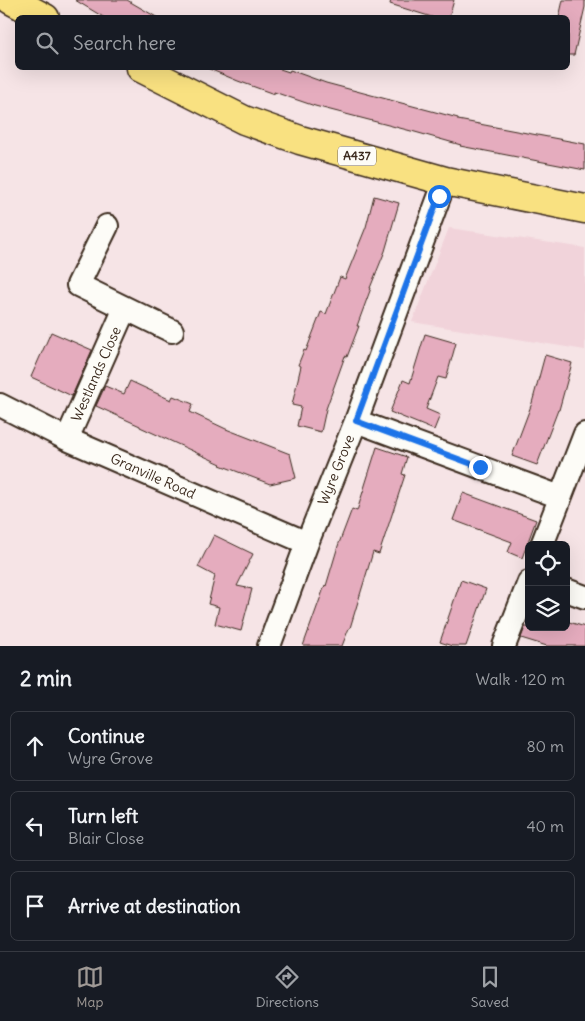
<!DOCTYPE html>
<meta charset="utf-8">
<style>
body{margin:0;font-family:Delius,sans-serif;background:#242831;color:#f1f3f6}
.controls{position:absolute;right:15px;bottom:15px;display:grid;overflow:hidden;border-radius:8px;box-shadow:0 5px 20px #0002}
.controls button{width:45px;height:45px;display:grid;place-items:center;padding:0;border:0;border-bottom:1px solid #363941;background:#171b24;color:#f1f3f6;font:25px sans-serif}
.stop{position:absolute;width:15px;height:15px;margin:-11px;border:4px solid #1a73e8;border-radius:50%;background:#fff}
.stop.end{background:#1a73e8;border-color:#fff;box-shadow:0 1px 5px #0008}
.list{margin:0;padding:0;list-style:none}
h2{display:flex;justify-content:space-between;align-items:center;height:65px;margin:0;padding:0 20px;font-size:21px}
h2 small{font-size:16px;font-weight:400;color:#9ea1a6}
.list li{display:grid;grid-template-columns:32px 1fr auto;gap:15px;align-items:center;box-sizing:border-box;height:70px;margin:0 10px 10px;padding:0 10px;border:1px solid #363941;border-radius:8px}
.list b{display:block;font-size:19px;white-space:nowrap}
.list p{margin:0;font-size:16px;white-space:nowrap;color:#9ea1a6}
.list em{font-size:16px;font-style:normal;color:#9ea1a6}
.icon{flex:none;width:28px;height:28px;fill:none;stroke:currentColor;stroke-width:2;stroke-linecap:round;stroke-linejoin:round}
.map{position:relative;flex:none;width:585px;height:646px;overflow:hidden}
.search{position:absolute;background:#171b24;box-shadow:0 5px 20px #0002;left:15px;right:15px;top:15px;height:55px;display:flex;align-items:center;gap:12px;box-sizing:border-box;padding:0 18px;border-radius:8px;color:#9ea1a6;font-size:19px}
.sheet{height:305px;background:#171b24}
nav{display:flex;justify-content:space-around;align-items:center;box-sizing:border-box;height:70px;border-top:1px solid #363941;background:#171b24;font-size:14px;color:#9ea1a6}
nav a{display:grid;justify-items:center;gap:2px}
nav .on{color:#9f9995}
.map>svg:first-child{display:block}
.built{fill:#f1d3da}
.building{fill:#e5acbe;stroke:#3b2a1e}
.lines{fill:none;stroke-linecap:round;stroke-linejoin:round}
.minor-casing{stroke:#3b2a1e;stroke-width:26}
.major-casing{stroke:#3b2a1e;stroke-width:31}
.minor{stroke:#fdfcf7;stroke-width:22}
.major{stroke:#f9e181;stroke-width:28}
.route{stroke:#1a73e8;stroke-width:6}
.labels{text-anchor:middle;stroke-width:4;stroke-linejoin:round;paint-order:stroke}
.shield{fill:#fdfcf7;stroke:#75695f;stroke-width:1}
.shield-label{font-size:12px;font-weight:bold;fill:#3b2a1e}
.street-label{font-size:14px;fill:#3b2a1e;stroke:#fdfcf7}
</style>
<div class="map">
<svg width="585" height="646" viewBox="0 0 585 646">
<rect width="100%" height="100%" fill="#f6e4e6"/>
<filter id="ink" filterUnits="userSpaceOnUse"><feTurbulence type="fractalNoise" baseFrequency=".02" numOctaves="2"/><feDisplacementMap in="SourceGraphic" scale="10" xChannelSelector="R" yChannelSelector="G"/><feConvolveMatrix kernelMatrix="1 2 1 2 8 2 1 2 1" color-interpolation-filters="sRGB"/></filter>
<g filter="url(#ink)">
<path class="built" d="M449 228 585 248V350L412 322Z"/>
<path class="building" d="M75 0H127L158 18H105Z
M391 0H454L449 18H435L390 4Z
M563 0H585V7L574 55H568V18H559Z
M207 68H277L289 72 290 70 326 83 458 118V120L585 144V170L460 146 461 145 415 132 315 106 274 92V94L238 81Z
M374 196 399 203 385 251 370 288H371L357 326H359L347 357 345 356 326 409 321 432 297 426 301 407 292 405 301 366 298 365 304 350 306 351 321 312 326 314 340 277 345 279 366 227Z
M51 332 92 350 72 396 31 377Z
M425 334 456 343 446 379 438 377 426 409 440 415 434 430 390 412 403 380 410 383Z
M545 355 572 363 559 410H558L537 465 512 456 532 403Z
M130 381 171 400 173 396 193 404 190 412 226 429 290 454 296 478 270 484 220 465 221 464 140 427V426L96 406 105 386 124 394Z
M377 447 407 457 402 474 405 475 379 554 373 552 350 628H349L342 646H303L325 585 326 586 338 546 352 509 357 511Z
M463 493 536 520 522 558 508 552 512 542 453 520Z
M214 535 253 554 237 586 252 589 241 631 215 624 219 607 208 604 215 576 198 567Z
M461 580 486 589 466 646H452L440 642Z
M566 621 585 627V646H547L521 638 525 627H566Z"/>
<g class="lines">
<g class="minor-casing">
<path id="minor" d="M125 308 172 331
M0 405 67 439 307 543
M356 421 560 497
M67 439 125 308 78 285 107 226
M542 545 585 434
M566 590 585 597
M269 646 307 543 356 421 445 181
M504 646 529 582"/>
</g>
<g class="major-casing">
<path id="major" d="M11 0 45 18
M141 68 244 120 300 140 445 181 585 209"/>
</g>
<use href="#minor" class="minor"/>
<use href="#major" class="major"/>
</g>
</g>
<g class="lines" filter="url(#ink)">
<path class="route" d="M439 196 356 421 480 467"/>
</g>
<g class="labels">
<rect class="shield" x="338" y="146.5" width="38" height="19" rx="4"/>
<g class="shield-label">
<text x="357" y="160">A437</text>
</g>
<g class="street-label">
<text transform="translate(96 374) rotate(-66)" y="5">Westlands Close</text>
<text transform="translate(336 470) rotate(-68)" y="5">Wyre Grove</text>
<text transform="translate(153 476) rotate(24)" y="5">Granville Road</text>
</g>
</g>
</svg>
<div class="controls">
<button><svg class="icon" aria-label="locate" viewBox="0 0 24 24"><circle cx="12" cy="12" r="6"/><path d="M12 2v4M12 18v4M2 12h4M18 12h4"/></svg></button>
<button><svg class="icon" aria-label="layers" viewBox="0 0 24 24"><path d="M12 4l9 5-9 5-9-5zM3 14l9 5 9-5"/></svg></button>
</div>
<div class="stop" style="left:439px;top:196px"></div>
<div class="stop end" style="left:480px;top:467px"></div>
<div class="search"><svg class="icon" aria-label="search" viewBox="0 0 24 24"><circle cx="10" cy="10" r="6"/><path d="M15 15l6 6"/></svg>Search here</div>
</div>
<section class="sheet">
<h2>2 min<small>Walk · 120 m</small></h2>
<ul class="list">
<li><svg class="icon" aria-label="ahead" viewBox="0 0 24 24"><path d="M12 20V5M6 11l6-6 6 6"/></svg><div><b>Continue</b><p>Wyre Grove</p></div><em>80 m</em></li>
<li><svg class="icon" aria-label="left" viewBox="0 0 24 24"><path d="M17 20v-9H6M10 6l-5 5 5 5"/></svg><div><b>Turn left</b><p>Blair Close</p></div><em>40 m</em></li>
<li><svg class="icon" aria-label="arrive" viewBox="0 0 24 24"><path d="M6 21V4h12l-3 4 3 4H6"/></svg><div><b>Arrive at destination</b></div></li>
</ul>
</section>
<nav>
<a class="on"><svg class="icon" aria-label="map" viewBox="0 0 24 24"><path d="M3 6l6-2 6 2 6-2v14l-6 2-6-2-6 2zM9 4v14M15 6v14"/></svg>Map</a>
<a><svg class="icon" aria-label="directions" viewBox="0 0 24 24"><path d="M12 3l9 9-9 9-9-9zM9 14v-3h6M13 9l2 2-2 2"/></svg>Directions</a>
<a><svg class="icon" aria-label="saved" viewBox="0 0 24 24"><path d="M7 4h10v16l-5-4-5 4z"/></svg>Saved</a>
</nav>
